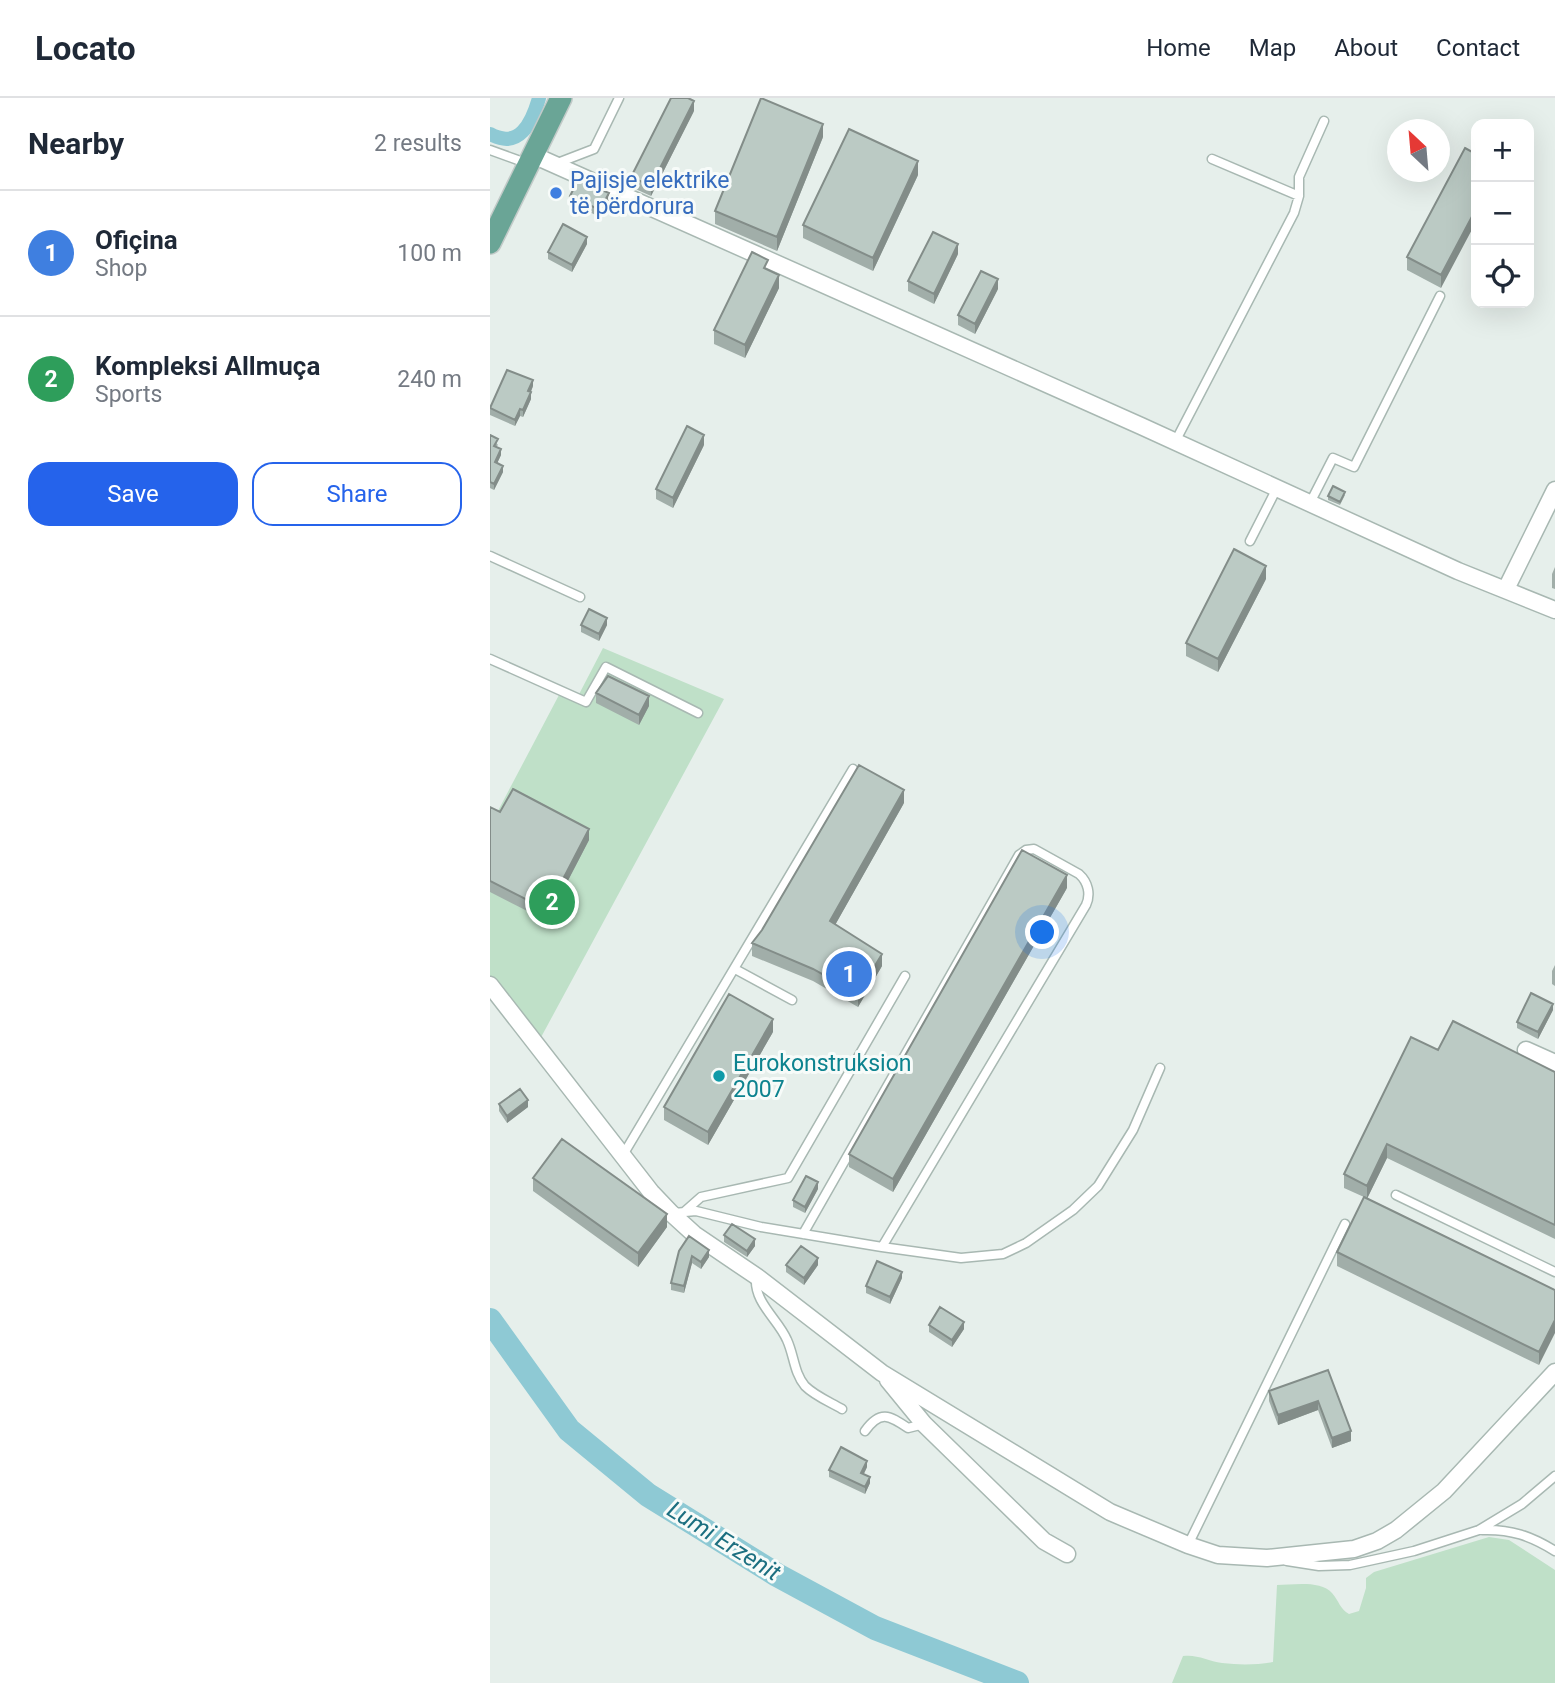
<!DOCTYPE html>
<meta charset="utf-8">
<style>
body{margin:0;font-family:Roboto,sans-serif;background:#f2f2f3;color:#1f2937}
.controls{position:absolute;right:21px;top:21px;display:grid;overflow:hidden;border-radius:14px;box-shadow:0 7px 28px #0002}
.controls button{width:63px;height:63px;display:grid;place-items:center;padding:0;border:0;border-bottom:2px solid #e0e1e3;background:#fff;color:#1f2937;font:35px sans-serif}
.compass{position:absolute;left:897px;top:21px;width:63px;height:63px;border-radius:50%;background:#fff;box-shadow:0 7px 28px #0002;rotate:334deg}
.you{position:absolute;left:553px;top:835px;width:24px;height:24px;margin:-18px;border:5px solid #fff;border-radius:50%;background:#1a73e8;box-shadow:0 0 0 10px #1a73e833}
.badge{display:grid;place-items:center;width:46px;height:46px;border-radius:50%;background:#2563eb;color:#fff;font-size:23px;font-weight:700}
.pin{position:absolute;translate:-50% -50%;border:4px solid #fff;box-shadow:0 2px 7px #0006}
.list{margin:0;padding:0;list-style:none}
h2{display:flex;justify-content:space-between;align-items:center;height:91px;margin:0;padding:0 28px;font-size:30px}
h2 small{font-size:23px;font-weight:400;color:#747a83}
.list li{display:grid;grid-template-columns:46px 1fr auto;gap:21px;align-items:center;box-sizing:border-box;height:126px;padding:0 28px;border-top:2px solid #e0e1e3}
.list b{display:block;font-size:26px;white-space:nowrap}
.list p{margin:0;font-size:23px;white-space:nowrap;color:#747a83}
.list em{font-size:23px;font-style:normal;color:#747a83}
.actions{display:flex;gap:14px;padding:21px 28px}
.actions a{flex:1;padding:16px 0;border:2px solid #2563eb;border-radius:21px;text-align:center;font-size:24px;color:#2563eb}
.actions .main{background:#2563eb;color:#fff}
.icon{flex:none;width:38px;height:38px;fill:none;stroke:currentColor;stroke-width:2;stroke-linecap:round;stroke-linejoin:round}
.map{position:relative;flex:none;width:1065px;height:1585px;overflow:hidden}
header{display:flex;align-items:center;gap:42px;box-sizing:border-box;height:98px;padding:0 35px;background:#fff;border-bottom:2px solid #e0e1e3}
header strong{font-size:33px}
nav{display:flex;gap:38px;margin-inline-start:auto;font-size:24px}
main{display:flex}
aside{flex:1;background:#fff}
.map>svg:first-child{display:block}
.green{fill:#bfe0c8}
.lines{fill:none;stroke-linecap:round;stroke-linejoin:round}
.canal{stroke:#8ec9d4;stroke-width:14}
.river{stroke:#8ec9d4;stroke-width:24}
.service-casing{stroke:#a8b8b2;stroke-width:11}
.minor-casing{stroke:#a8b8b2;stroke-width:19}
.primary-casing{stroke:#c2cac8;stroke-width:24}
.service{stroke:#fff;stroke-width:8}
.minor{stroke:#fff;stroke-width:16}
.primary{stroke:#6aa596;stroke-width:21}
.wall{fill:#a1aea9}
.shaded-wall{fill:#838d89}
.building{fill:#bbcac4;stroke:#838d89;stroke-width:2}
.shop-dot{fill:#3f7fe0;stroke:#f7fbf9;stroke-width:2.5}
.culture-dot{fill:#0f9aa8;stroke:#f7fbf9;stroke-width:2.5}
.labels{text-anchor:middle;stroke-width:6;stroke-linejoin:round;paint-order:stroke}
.shop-label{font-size:23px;fill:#366cbe;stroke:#f7fbf9;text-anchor:start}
.culture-label{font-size:23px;fill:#0d838f;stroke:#f7fbf9;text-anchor:start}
.water-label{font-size:24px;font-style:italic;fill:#1c6f80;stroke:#f7fbf9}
</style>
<header>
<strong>Locato</strong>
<nav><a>Home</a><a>Map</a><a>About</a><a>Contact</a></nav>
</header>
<main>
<aside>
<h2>Nearby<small>2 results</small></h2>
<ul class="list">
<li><span class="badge" style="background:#3f7fe0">1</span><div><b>Ofiçina</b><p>Shop</p></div><em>100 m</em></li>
<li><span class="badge" style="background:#2e9e5b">2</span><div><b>Kompleksi Allmuça</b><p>Sports</p></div><em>240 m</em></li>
</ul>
<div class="actions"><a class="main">Save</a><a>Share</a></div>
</aside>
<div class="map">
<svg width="1065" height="1585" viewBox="0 0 1065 1585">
<rect width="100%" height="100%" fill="#e6efeb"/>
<path class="green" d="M113 550 234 601 49 943 0 880V728L69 597 85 604Z
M999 1439 1019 1442 1065 1472V1585H682L693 1558C707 1556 718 1563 732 1565 750 1567 765 1567 783 1564L787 1487C802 1487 831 1482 842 1495 849 1503 850 1511 859 1516L869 1513 876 1490V1480L884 1474Z"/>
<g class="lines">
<path class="canal" d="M0 36C29 52 42 25 49 0"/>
<path class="river" d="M0 1222 79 1332 158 1397 287 1477 385 1530 527 1585"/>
<g class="service-casing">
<path id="service" d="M0 52 36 65
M722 61 809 98
M65 66 104 51 129 0
M685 344 804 115 809 98V79L834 23
M820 405 843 360 864 369 950 198
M760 443 787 390
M0 458 90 499
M0 561 96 604 116 569 208 615
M245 871 302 902
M133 1057 363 671
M906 1097 1065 1174
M194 1114 211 1099 298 1080 415 878
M184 1115 206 1113 271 1129 392 1149 596 807C601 796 598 784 589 776L544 751 536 752 529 757 313 1136
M392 1149 471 1160 513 1156 536 1145 583 1112 608 1088 643 1032 670 970
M266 1180C264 1205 288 1221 297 1242 304 1257 304 1275 315 1288 325 1298 340 1304 352 1311
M375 1333C390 1312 399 1317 418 1330L434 1326
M992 1432C1021 1431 1041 1438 1065 1453
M698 1447 855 1126
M797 1463 829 1468 860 1467 924 1453 989 1432 1032 1406 1065 1378"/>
</g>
<g class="minor-casing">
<path id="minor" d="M43 57 651 328 968 473 1065 512
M1016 491 1065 392
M0 887 161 1094 181 1115 204 1136 266 1178 392 1275 620 1414 698 1447 728 1457 777 1460 864 1451 887 1443 906 1432 954 1393 1065 1274
M1036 952 1065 965
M398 1282 434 1326 554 1443 577 1456"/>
</g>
<g class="primary-casing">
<path id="primary" d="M0 145 71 0"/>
</g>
<use href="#service" class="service"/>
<use href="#minor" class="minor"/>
<use href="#primary" class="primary"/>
</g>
<path class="wall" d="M204 13 161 98 141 89V79Z
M333 39 287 153 225 126V113Z
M975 50 951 190 917 172V159Z
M428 77 383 173 313 140V127Z
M80 98 119 102 110 119 80 105Z
M97 146 82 174 58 161V154Z
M468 156 444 206 418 193V183Z
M278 172 289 190 255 260 224 246V232Z
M508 191 485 236 468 227V217Z
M43 288 41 294V301L33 319 30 318 25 328 0 317V309Z
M0 337 8 347 6 349 11 357 7 365 13 374 4 392 0 390Z
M214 347 183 410 166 401V391Z
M855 397 850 407 838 402V398Z
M1065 469V491L1062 490V476Z
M776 481 728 574 696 558V545Z
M91 527H117L109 543 91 534Z
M106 595 159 608 149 627 106 605Z
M414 705 345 827 392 868 368 909 323 883 262 858V845Z
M0 709 10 714 99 742 57 823 0 794Z
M577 790 403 1094 359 1069V1056Z
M1065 867V888L1062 886V873Z
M1063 912 1048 941 1027 930V924Z
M283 934 218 1047 174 1022V1009Z
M948 952 1065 974V1141L897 1060 877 1100 1065 1192 1049 1267 847 1168V1154L874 1099 854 1090V1076Z
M9 1006 38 1009 17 1025 9 1013Z
M43 1080 177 1129 148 1169 43 1093Z
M328 1091 315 1115 303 1109V1102Z
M234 1137 265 1148 257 1159 234 1144Z
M189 1153 219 1159 211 1171 202 1165 194 1195 181 1192V1185Z
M296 1167H328L314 1187 296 1174Z
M412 1180 400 1206 376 1195V1188Z
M439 1227 474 1231 462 1249 439 1234Z
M838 1272 861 1343 842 1350 828 1312 788 1327 779 1303V1293Z
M377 1369 374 1376 380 1385 375 1396 339 1379V1372Z"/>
<path class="shaded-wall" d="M204 3V13L161 98V88Z
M333 26V39L287 153V139Z
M428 63V77L383 173V160Z
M119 95V102L110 119V112Z
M986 111V124L951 190V177Z
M97 139V146L82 174V167Z
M468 146V156L444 206V196Z
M289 177V190L255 260V247Z
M508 181V191L485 236V226Z
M43 282V288L38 300V293Z
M41 294V301L33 319V312Z
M30 311V318L25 328V322Z
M214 337V347L183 410V400Z
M11 351V357L5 370V364Z
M13 368V374L4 392V386Z
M776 468V481L728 574V561Z
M117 520V527L109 543V536Z
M159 598V608L149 627V617Z
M414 692V705L340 836V823Z
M99 731V742L57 823V812Z
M577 777V790L403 1094V1081Z
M392 856V868L368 909V896Z
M1063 906V912L1048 941V934Z
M283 921V934L218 1047V1034Z
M38 1002V1009L17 1025V1018Z
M897 1046V1060L877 1101V1088Z
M328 1084V1091L315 1115V1109Z
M177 1116V1129L148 1169V1155Z
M265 1141V1148L257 1159V1153Z
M219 1152V1159L211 1171V1164Z
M202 1158V1165L194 1195V1188Z
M328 1160V1167L314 1187V1180Z
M412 1174V1180L400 1206V1199Z
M1065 1222V1235L1049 1267V1254Z
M474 1224V1231L462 1249V1242Z
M828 1303V1312L788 1327V1317Z
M861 1333V1343L842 1350V1340Z
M377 1363V1369L371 1381V1375Z
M380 1379V1385L375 1396V1389Z"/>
<path class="building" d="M181 0H198L204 3 161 88 141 79Z
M271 0 333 26 287 139 225 113Z
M359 31 428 63 383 160 313 127Z
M975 50 986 56V111L951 177 917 159Z
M88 82 119 95 110 112 80 98Z
M73 126 97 139 82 167 58 154Z
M443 134 468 146 444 196 418 183Z
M262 154 278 162 274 170 289 177 255 247 224 232Z
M491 173 508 181 485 226 468 217Z
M17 272 43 282 38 293 41 294 33 312 30 311 25 322 0 310Z
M197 328 214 337 183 400 166 391Z
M0 337 8 341 4 348 11 351 5 364 13 368 4 386 0 384Z
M843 388 855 394 850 404 838 398Z
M744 451 776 468 728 561 696 545Z
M99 511 117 520 109 536 91 527Z
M118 578 159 598 149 617 106 595Z
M369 667 414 692 340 823 392 856 368 896 323 871 262 845 272 832Z
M23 691 99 731 57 812 0 783V709L10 714Z
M532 752 577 777 403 1081 359 1056Z
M1041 895 1063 906 1048 934 1027 924Z
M239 896 283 921 218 1034 174 1009Z
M963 923 1065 974V1127L897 1046 877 1088 854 1076 921 939 948 952Z
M30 991 38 1002 17 1018 9 1006Z
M72 1041 177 1116 148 1155 43 1080Z
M316 1078 328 1084 315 1109 303 1102Z
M874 1099 1065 1192V1222L1049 1254 847 1154Z
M242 1126 265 1141 257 1153 234 1137Z
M199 1138 219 1152 211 1164 202 1158 194 1188 181 1185 189 1153Z
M311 1148 328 1160 314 1180 296 1167Z
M387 1163 412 1174 400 1199 376 1188Z
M450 1209 474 1224 462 1242 439 1227Z
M838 1272 861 1333 842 1340 828 1303 788 1317 779 1293Z
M351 1349 377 1363 371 1375 380 1379 375 1389 339 1372Z"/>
<circle class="shop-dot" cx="66" cy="95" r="7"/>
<circle class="culture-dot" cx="229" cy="978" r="7"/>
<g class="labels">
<g class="shop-label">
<text x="80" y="90">Pajisje elektrike<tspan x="80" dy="26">të përdorura</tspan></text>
</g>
<g class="culture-label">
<text x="243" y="973">Eurokonstruksion<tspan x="243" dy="26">2007</tspan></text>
</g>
<g class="water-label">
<text transform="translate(234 1443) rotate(32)" y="8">Lumi Erzenit</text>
</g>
</g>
</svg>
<div class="controls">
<button>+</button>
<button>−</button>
<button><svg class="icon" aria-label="locate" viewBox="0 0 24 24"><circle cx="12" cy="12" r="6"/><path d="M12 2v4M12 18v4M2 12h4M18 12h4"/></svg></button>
</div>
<svg class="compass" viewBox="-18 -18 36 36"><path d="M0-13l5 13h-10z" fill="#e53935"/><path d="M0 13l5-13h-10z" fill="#747a83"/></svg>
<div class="you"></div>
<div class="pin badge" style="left:359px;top:876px;background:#3f7fe0">1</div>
<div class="pin badge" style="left:62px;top:804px;background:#2e9e5b">2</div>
</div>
</main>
